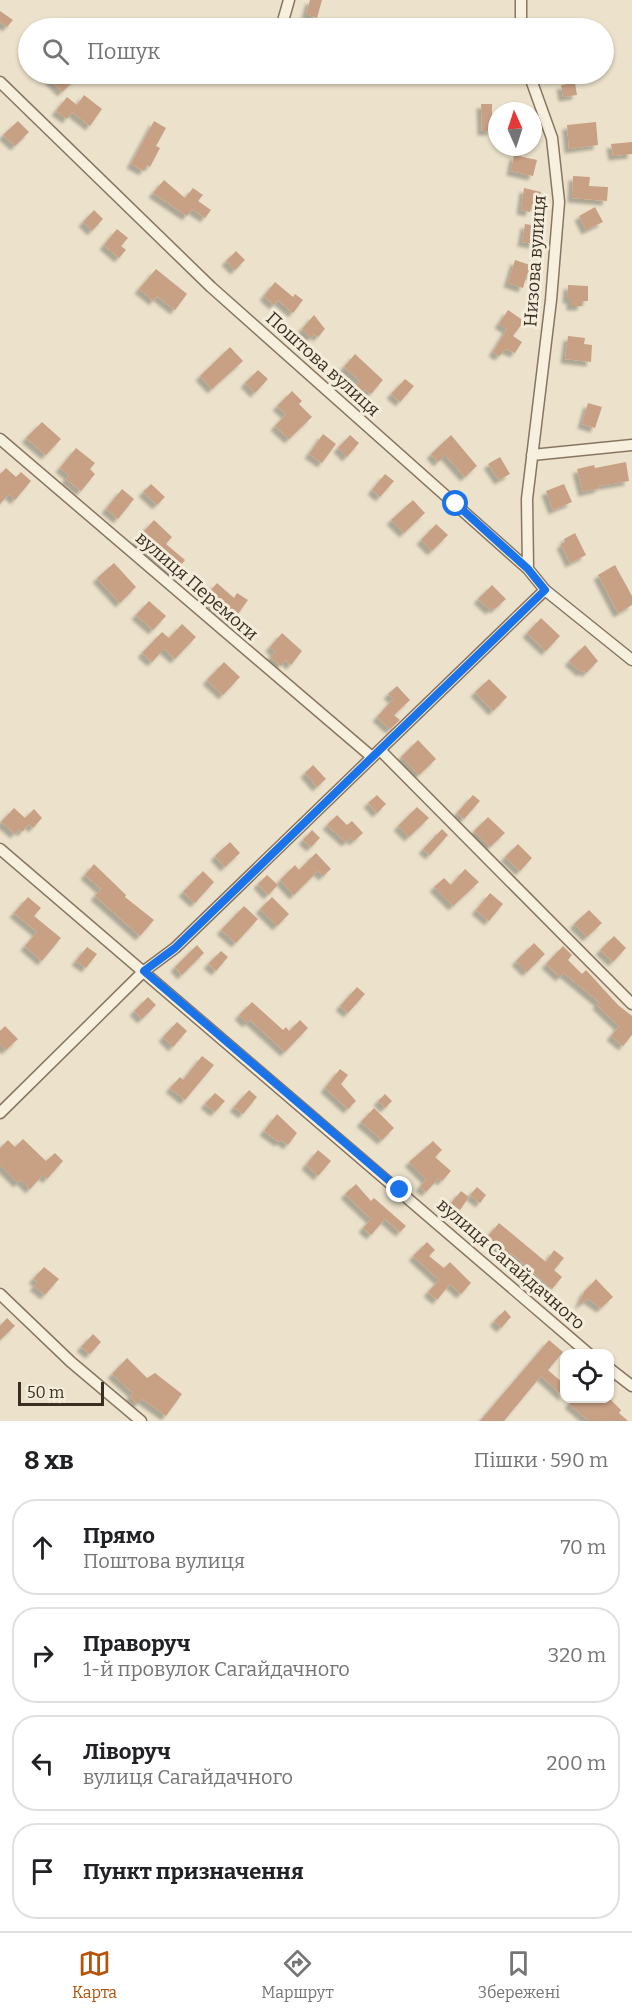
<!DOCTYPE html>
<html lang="uk">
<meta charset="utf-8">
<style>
body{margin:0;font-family:Bitter,serif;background:#f2f2f2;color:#202124}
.controls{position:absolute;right:18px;bottom:18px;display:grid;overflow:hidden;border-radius:12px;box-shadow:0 2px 4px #0004}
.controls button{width:54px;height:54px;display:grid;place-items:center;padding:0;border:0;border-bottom:2px solid #e0e0e0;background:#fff;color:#202124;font:30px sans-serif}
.compass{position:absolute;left:488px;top:102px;width:54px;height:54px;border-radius:50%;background:#fff;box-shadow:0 2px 4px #0004;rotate:357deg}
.scale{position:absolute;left:18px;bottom:15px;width:86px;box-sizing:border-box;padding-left:6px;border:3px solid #3a2e22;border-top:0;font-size:16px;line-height:21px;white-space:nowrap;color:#3a2e22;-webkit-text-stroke:4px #f4eddb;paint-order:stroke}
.stop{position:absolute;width:18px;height:18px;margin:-14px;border:4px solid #1a73e8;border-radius:50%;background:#fff}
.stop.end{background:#1a73e8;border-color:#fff;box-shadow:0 2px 6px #0008}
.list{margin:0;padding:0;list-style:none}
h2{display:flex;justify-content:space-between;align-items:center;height:78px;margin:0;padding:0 24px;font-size:26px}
h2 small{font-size:20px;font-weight:400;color:#757577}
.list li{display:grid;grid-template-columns:39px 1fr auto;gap:18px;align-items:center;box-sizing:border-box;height:96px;margin:0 12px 12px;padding:0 12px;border:2px solid #e0e0e0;border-radius:24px}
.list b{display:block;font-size:22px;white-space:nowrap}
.list p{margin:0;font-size:20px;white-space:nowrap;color:#757577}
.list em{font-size:20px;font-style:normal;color:#757577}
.icon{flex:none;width:33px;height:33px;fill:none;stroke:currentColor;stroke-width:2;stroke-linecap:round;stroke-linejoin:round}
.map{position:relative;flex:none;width:632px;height:1421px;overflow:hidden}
.search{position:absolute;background:#fff;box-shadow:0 2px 4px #0004;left:18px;right:18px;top:18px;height:66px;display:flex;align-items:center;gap:15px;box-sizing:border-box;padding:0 21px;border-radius:33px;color:#757577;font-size:22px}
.sheet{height:510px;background:#fff}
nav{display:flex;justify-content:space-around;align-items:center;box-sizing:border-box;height:84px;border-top:2px solid #e0e0e0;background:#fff;font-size:16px;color:#757577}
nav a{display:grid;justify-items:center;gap:3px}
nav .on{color:#b45309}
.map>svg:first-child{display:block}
.building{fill:#c8a084;filter:url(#shadow)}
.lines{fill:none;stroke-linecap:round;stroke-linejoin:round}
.street-casing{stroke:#887560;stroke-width:13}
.street{stroke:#f7f0de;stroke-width:10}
.route{stroke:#1a73e8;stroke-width:8}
.labels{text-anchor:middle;stroke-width:6;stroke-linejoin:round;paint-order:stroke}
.street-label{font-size:18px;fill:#3a2e22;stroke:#f4eddb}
</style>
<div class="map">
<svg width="632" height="1421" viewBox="0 0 632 1421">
<defs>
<filter id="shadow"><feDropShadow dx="-4.5" dy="4.5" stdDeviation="1.5" flood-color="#0004"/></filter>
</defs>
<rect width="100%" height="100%" fill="#ece2cb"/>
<path class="building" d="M310 0H322L317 18 306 14Z
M0 11 13 20 7 27 0 22Z
M44 74H81L62 92Z
M575 83 577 95 563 97 561 85Z
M84 95 102 109 90 126 72 112 67 119 56 111 67 97 77 105Z
M481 104H492V131H482Z
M18 121 29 132 15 146 3 135Z
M154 121 166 128 156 146 160 148 150 167 147 165 144 171 131 164Z
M596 122 598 145 569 149 567 125Z
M632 142V154L613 156 611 144Z
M514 155 537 160 533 176 511 171Z
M573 176 590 177 589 186 608 187 607 201 572 198Z
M164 180 185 198 193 188 203 195 198 201 211 210 205 218 192 209 187 216 153 193Z
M524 188 541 192 538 206 532 205 530 212 521 210Z
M595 207 603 222 586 230 579 216Z
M94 210 103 219 92 231 83 222Z
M525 224 537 226 534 244 522 242Z
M117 229 128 238 121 246 126 250 119 258 104 245Z
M236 251 245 260 235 270 226 261Z
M515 260 539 268 536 277 527 274 523 288 508 283Z
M156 269 187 294 175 310 157 296 154 301 139 289Z
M275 282 293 297 295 294 303 300 293 313 278 300 274 305 264 296Z
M568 285 588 286V301H582V306H571V299H567Z
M508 310 524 321 513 336 522 342 515 353 506 349 499 356 493 352 507 329 499 324Z
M314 315 325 329 318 337 314 334 311 338 302 329Z
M568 336 585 338 584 344 592 345 591 362 565 359Z
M230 347 243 361 212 389 200 376Z
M355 354 383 380 371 394 365 389 362 394 354 387 360 381 344 367Z
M258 370 268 379 255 393 245 383Z
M405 379 414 386 400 402 391 394Z
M292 391 302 401 299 404 312 417 289 439 275 426 286 414 277 406Z
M588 403 602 407 595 428 582 424Z
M42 422 61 439 46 455 26 438Z
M323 434 336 444 322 463 309 454Z
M350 435 359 443 347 457 338 448Z
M451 435 477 466 465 477 445 455 438 462 431 454Z
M76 448 95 463 90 469 95 474 81 491 66 479 69 475 60 468Z
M500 457 510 474 499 480 488 464Z
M626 462 629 481 599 486 600 488 583 492 577 469 594 465 595 468Z
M6 468 16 477 21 472 31 481 15 500 9 494 0 504V474Z
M385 474 394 481 380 497 372 490Z
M151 484 165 497 157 505 143 492Z
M564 484 572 502 553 510 546 491Z
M122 489 134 499 118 519 106 509Z
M413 500 425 513 404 533 391 520Z
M154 520 172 537 166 544 185 560 172 576 136 540Z
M436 524 448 535 432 551 421 540Z
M575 533 586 555 570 563 561 544 565 542 564 539Z
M114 563 136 587 120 603 97 578Z
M615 565 632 596V605L618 613 598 575Z
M217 583 234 598 237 593 248 600 233 621 204 598Z
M492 585 506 599 495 609 493 607 490 610 478 599Z
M149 601 166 616 153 630 136 615Z
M541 618 560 636 546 651 527 633Z
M182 624 196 637 175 659 164 649 152 662 142 653 162 632 169 638Z
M282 633 302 651 291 665 285 660 281 666 270 657 275 652 270 647Z
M585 645 598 661 586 673 584 670 581 672 569 661Z
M224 662 240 677 223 695 207 680Z
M489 679 507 697 493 711 475 692Z
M397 686 410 700 394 715 400 720 390 729 377 717 393 699 388 694Z
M418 740 436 759 419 775 401 757Z
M313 765 326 779 317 787 305 773Z
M377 795 386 804 377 813 368 803Z
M473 795 480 801 464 819 457 813Z
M417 807 429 818 409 837 398 826Z
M14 808 25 818 34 809 42 818 33 828 29 824 22 832 19 829 15 834 1 822Z
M337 815 347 825 352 821 363 833 354 841 351 838 346 842 327 825Z
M488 817 505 833 490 847 474 831Z
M442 829 448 835 430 855 423 849Z
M312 830 320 838 311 847 303 840Z
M230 842 240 853 225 867 215 856Z
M518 844 532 858 520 871 505 857Z
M316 853 331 869 323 876 318 871 294 895 280 880 295 865 299 870Z
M94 864 126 895 125 897 154 920 140 936 95 896 101 889 85 875Z
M465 869 479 882 453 906 434 887 444 878 451 885Z
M203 871 214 882 195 903 183 892Z
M267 875 278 885 268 895 258 884Z
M490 893 503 904 489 921 476 910Z
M28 897 41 908 34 916 61 938 42 961 25 946 37 932 14 913Z
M272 897 289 914 277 926 260 909Z
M244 906 258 919 236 943 221 930Z
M589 910 602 923 587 937 574 924Z
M614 936 626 948 613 962 600 950Z
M534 943 545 954 527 972 516 961Z
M197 945 204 953 182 975 175 967Z
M563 946 572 955 568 960 582 974 586 970 618 1005 632 1016V1035L623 1046 611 1036 619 1026 597 1005 599 1002 564 973 560 977 546 964Z
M87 947 97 954 86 968 76 961Z
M221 951 228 957 216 971 208 964Z
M357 987 365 994 348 1013 340 1006Z
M148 997 156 1005 142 1019 134 1011Z
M252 1002 283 1030 286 1027 289 1031 300 1020 308 1028 285 1052 250 1020 247 1023 239 1015Z
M177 1022 187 1031 173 1047 163 1037Z
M5 1026 18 1039 6 1050 0 1044V1031Z
M202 1056 214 1065 185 1100 170 1088 180 1077 183 1080Z
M340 1069 348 1075 341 1084 356 1101 348 1109 325 1088Z
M249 1090 257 1097 243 1114 234 1107Z
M215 1093 225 1101 215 1112 205 1104Z
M385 1094 392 1101 385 1108 378 1101Z
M374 1108 394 1128 382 1140 361 1122Z
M277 1114 297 1133 288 1145 281 1140 279 1142 264 1131Z
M23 1139 46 1161 55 1153 63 1161 47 1179 43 1175 30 1189 21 1180 18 1183 0 1165V1148L8 1140 15 1147Z
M433 1141 442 1150 435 1157 451 1171 442 1181 439 1178 426 1192 420 1187 426 1179 409 1162Z
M318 1150 331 1161 318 1176 306 1165Z
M356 1184 371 1201 374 1198 406 1226 400 1232 385 1219 371 1235 363 1228 371 1219 345 1194Z
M477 1187 486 1195 480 1203 470 1195Z
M461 1191 469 1197 460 1210 451 1203Z
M499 1223 546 1262 554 1250 564 1258 554 1270 562 1277 552 1289 511 1253 508 1257 487 1237Z
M427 1242 435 1250 429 1256 444 1268 450 1262 471 1283 461 1294 450 1284 437 1300 428 1292 439 1280 413 1256Z
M44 1267 59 1279 45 1295 34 1286 38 1282 33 1279Z
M596 1279 613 1297 601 1308 588 1299 579 1305 584 1292Z
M505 1310 511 1317 501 1328 494 1321Z
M7 1318 15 1326 0 1340V1326Z
M93 1334 101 1342 90 1354 81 1347Z
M549 1340 563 1352 548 1370 564 1384V1397L541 1376 504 1421H480Z
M127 1358 147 1378 155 1373 182 1394 166 1416 142 1399 138 1404 130 1397 133 1393 112 1374Z
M574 1398H609L621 1410 619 1413 628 1421H589L569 1404Z"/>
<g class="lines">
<g class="street-casing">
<path id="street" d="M521 0V28
M281 28 289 0
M0 82 211 287 528 569 545 590 632 660
M0 439 372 757
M532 455 632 445
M528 569 527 499 551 300 559 202 552 138 529 74
M380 750 632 1004
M0 849 589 1354
M0 1113 144 971 175 948 545 590
M0 1294 71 1362 141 1421
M610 1369 632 1386"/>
</g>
<use href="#street" class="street"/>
</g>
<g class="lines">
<path class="route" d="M400 1190 144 971 175 948 545 590 528 569 456 504"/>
</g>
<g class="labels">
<g class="street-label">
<text transform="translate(535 261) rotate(-86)" y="6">Низова вулиця</text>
<text transform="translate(323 364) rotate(42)" y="6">Поштова вулиця</text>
<text transform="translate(197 586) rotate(41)" y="6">вулиця Перемоги</text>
<text transform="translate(511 1264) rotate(41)" y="6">вулиця Сагайдачного</text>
</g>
</g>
</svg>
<div class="controls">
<button><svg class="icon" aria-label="locate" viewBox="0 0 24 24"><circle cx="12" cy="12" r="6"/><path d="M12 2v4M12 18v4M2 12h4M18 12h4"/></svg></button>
</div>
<svg class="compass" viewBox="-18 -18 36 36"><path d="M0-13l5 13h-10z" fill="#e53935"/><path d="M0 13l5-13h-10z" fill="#757577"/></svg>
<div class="scale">50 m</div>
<div class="stop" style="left:456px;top:504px"></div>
<div class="stop end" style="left:400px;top:1190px"></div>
<div class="search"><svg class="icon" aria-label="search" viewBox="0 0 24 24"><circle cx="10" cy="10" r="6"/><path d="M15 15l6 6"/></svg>Пошук</div>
</div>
<section class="sheet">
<h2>8 хв<small>Пішки · 590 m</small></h2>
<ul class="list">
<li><svg class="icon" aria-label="ahead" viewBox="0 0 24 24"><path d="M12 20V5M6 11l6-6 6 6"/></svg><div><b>Прямо</b><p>Поштова вулиця</p></div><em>70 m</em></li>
<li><svg class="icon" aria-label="right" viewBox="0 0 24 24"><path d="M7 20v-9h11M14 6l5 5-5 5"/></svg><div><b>Праворуч</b><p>1-й провулок Сагайдачного</p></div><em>320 m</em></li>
<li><svg class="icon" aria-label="left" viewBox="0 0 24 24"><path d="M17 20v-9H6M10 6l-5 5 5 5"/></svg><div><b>Ліворуч</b><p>вулиця Сагайдачного</p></div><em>200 m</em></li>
<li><svg class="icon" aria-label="arrive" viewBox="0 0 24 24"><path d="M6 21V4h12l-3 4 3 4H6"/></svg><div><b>Пункт призначення</b></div></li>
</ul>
</section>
<nav>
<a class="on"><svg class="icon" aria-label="map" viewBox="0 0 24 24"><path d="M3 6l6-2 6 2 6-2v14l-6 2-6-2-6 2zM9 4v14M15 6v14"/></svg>Карта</a>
<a><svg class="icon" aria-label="directions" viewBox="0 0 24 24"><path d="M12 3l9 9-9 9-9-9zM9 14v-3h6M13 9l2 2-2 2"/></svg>Маршрут</a>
<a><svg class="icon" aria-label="saved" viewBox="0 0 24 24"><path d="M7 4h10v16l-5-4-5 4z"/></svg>Збережені</a>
</nav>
